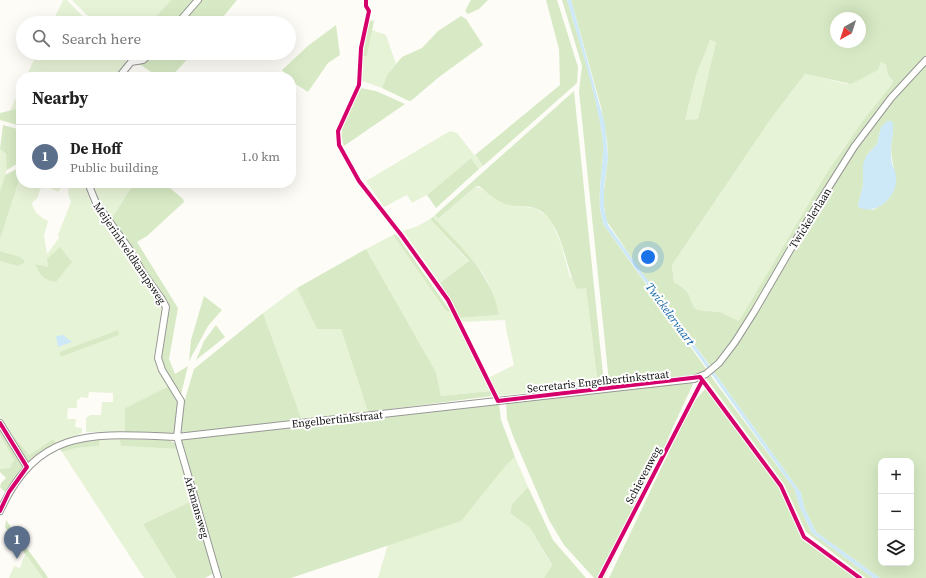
<!DOCTYPE html>
<meta charset="utf-8">
<style>
body{margin:0;font-family:"Source Serif 4",serif;background:#f6f6f6;color:#222}
.controls{position:absolute;right:12px;bottom:12px;display:grid;overflow:hidden;border-radius:8px;box-shadow:0 4px 16px #0002}
.controls button{width:36px;height:36px;display:grid;place-items:center;padding:0;border:0;border-bottom:1px solid #e0e0e0;background:#fff;color:#222;font:20px sans-serif}
.compass{position:absolute;left:830px;top:12px;width:36px;height:36px;border-radius:50%;background:#fff;box-shadow:0 4px 16px #0002;rotate:219deg}
.you{position:absolute;left:648px;top:257px;width:14px;height:14px;margin:-10px;border:3px solid #fff;border-radius:50%;background:#1a73e8;box-shadow:0 0 0 6px #1a73e833}
.badge{display:grid;place-items:center;width:26px;height:26px;border-radius:50%;background:#646362;color:#fff;font-size:13px;font-weight:700}
.pin{position:absolute;translate:-50% -33px;filter:drop-shadow(0 1px 2px #0008)}
.pin::after{content:'';position:absolute;top:21px;width:14px;height:12px;background:inherit;clip-path:polygon(0 0,100% 0,50% 100%)}
.list{margin:0;padding:0;list-style:none}
h2{display:flex;justify-content:space-between;align-items:center;height:52px;margin:0;padding:0 16px;font-size:17px}
h2 small{font-size:13px;font-weight:400;color:#767676}
.list li{display:grid;grid-template-columns:26px 1fr auto;gap:12px;align-items:center;box-sizing:border-box;height:64px;padding:0 16px;border-top:1px solid #e0e0e0}
.list b{display:block;font-size:15px;white-space:nowrap}
.list p{margin:0;font-size:13px;white-space:nowrap;color:#767676}
.list em{font-size:13px;font-style:normal;color:#767676}
.icon{flex:none;width:22px;height:22px;fill:none;stroke:currentColor;stroke-width:2;stroke-linecap:round;stroke-linejoin:round}
.map{position:relative;flex:none;width:926px;height:578px;overflow:hidden}
.search{position:absolute;background:#fff;box-shadow:0 4px 16px #0002;left:16px;top:16px;width:280px;height:44px;display:flex;align-items:center;gap:10px;box-sizing:border-box;padding:0 14px;border-radius:22px;color:#767676;font-size:15px}
.panel{position:absolute;background:#fff;box-shadow:0 4px 16px #0002;left:16px;top:72px;width:280px;height:116px;border-radius:16px}
.map>svg:first-child{display:block}
.green{fill:#e7f3d7}
.forest{fill:#d8eac5;fill-rule:evenodd}
.water{fill:#cde8f7}
.lines{fill:none;stroke-linecap:round;stroke-linejoin:round}
.minor-casing{stroke:#979795;stroke-width:8}
.minor{stroke:#fffffe;stroke-width:6}
.cycleway-casing{stroke:#fff;stroke-width:6}
.cycleway{stroke:#d6006c;stroke-width:4}
.labels{text-anchor:middle;stroke-width:4;stroke-linejoin:round;paint-order:stroke}
.street-label{font-size:11px;fill:#111;stroke:#fff}
.water-label{font-size:12px;font-style:italic;fill:#1768a6;stroke:#fff}
</style>
<div class="map">
<svg width="926" height="578" viewBox="0 0 926 578">
<rect width="100%" height="100%" fill="#fdfcf7"/>
<path class="green" d="M63 0H67L89 23H52Z
M72 0H171L150 23H95Z
M372 30 386 35 396 64 387 75 382 88 362 81 361 56H367Z
M710 40 716 42 698 120H685L696 73Z
M37 53H125L127 59 117 77H26Z
M881 62 886 65 888 75 893 81 892 84 842 150 739 321 720 312 698 310 694 307 688 293 682 287 674 282 672 265 770 120 805 74 847 84 879 67Z
M21 87V108L10 111Z
M450 131 457 133 483 166 479 169 471 158 427 195 412 203 407 195 384 207 366 181Z
M0 149C14 157 4 179 0 191Z
M21 174V183H65L58 192C52 189 47 185 40 189L38 197 32 203C34 213 39 216 48 221L44 236 47 254 59 238 58 235 71 202 68 193 69 184 84 183 91 203 126 248 130 259 163 307 156 358 169 386 125 408V432H86V418L90 415H101L102 402H113V393L89 392 88 398 81 397 77 401V408H68L67 419H76L75 427 82 428V433L57 444 53 439 29 455 12 441 0 416V261L17 266 7 253 0 251V238Z
M89 183H123L130 189 110 221Z
M476 186 512 206 535 208 548 217 552 222 561 244 570 277 586 287 597 378 594 381 540 386 534 392 497 396 488 378 514 365 506 329 505 320 461 322 459 318 499 315 488 282 482 272 433 217 435 215 438 219Z
M430 219 469 262 440 283 403 231 418 226Z
M393 235 446 311 451 312 490 391 441 396 436 372 366 249Z
M297 288 317 329H341L368 412 302 420 263 313Z
M0 435 14 460 12 466 8 469H0Z
M100 438 119 439 121 446 178 449 192 501 143 524 176 578H144L62 452 76 448 99 446Z
M515 457 528 487 512 504 510 513 530 528 552 566 544 578H378L388 544 410 537Z
M25 554 43 578H9L14 566 20 568Z"/>
<path class="forest" d="M171 0H196L175 23H150Z
M200 0H237L218 23H179Z
M471 0H488L479 9 468 14 465 11Z
M546 0H557L578 67 577 83 483 166 475 155 560 85 559 49Z
M562 0H567C580 44 595 88 602 134 607 164 593 195 604 225L707 370 701 374 611 384 609 382 579 91 582 66Z
M571 0H926V55L870 122 749 317 719 359 711 367 652 288 606 220 603 198 608 157 607 140 601 107ZM836 18H860V42H836ZM710 40 716 42 698 119 685 120 696 75ZM881 62 886 65 888 75 893 81 892 84 862 122 828 171 739 321 720 312 698 310 694 307 688 293 682 287 674 282 672 265 770 120 805 74 851 84 878 70Z
M461 16 466 19 483 45 439 77 412 100 409 101 382 88 387 75 402 57 422 48 438 31Z
M369 20 374 21 367 56H361Z
M336 25 340 55 328 63 308 92 291 81V77H287L282 70 309 45Z
M152 53H193L171 77H158L141 65H129Z
M926 63V578H880L816 532 804 507 801 493 714 372 748 327 797 242 855 151 880 117ZM881 127 893 134C884 164 913 190 873 210L858 205 863 186 866 156 877 144ZM881 461H911V563H881Z
M361 88 376 91 405 104 344 146C336 123 351 108 361 88Z
M574 91 604 384 534 392 540 386 594 381 597 378 586 288 577 289C564 266 563 219 535 208 529 206 520 207 514 206 499 204 490 195 479 186H476L438 219 435 215Z
M21 108V126L0 120V113Z
M3 125 21 130V161L7 170 6 154 0 149Z
M471 158 479 169 436 208 427 195Z
M21 167V174L0 239V191L5 175Z
M134 183H164L183 199 184 202 147 236 137 242 178 308 169 359 175 374 188 366 181 394 163 369 159 356 167 313 110 221Z
M433 217C460 246 492 274 499 315L459 318 453 303 440 283 469 261 430 219Z
M395 234 398 237 451 312 446 311 393 235Z
M60 247 72 262 56 282C43 280 40 275 35 264L48 267 47 259Z
M366 249 436 372 441 396 490 391 492 396 368 412 341 329H317L297 288Z
M0 251 20 257 24 260V263L17 266 0 261Z
M204 296 222 310 208 326 189 361 191 340Z
M263 313 302 420 181 434 182 409 194 369Z
M216 325 225 337 196 360 204 341Z
M118 330 119 335 60 357V352Z
M710 375 795 490 800 508 812 533 873 578H866L806 532 784 484 706 378Z
M691 382 693 384 673 427 642 500 604 578H594L564 545 549 520 513 436 507 419 506 401Z
M169 386 178 401 174 434 125 432V408Z
M707 387 783 491 804 537 859 578H609L686 416 696 399Z
M499 403 501 420 515 457 507 464 461 521 291 578H221L181 440Z
M0 427 25 468 5 492 0 487 1 483 6 478 0 472V469L10 468 14 460 0 435Z
M15 438 29 455 53 439 57 444 28 465 12 441Z
M100 438 99 446 76 448 62 452 59 448 74 441Z
M119 439 169 440 176 444 178 449 121 446Z
M528 487 553 540 586 578H544L552 565 530 528 510 513 512 504Z
M192 501 214 573 205 578H176L143 524Z
M6 520 45 573 48 578H43L5 527Z"/>
<path class="water" d="M567 0H571L605 125 608 157 604 187V208L608 225 801 493 804 507 816 532 880 578H873L812 533 800 508 795 490 604 225C593 195 607 164 602 134 595 89 580 44 567 0Z
M887 121H892C895 130 891 140 891 149 891 154 891 160 892 164 893 168 896 172 896 176 899 194 878 217 858 207V205L863 186V165L866 156 877 144 881 127Z
M63 335 72 342 58 347 56 336Z"/>
<g class="lines">
<g class="minor-casing">
<path id="minor" d="M178 23 198 0
M119 77 131 62 143 60 151 53
M88 183 96 203 128 247 143 273 161 298 166 307 158 358 162 370 181 401 177 437 218 578
M0 423 27 467
M0 511C39 425 96 434 177 437L694 379 706 374 719 363 735 342 754 312 800 233 854 147 891 98 926 60"/>
</g>
<use href="#minor" class="minor"/>
<g class="cycleway-casing">
<path id="cycleway" d="M366 0V6L369 11 361 48 359 85 338 131 339 145 359 181 402 236 448 300 498 401 700 377 781 486 804 537 860 578
M0 423 27 467 9 492 0 511
M600 578 702 381"/>
</g>
<use href="#cycleway" class="cycleway"/>
</g>
<g class="labels">
<g class="street-label">
<text transform="translate(810 218) rotate(-58)" y="4">Twickelerlaan</text>
<text transform="translate(130 253) rotate(56)" y="4">Meijerinkveldkampsweg</text>
<text transform="translate(598 381) rotate(-6)" y="4">Secretaris Engelbertinkstraat</text>
<text transform="translate(337 419) rotate(-6)" y="4">Engelbertinkstraat</text>
<text transform="translate(643 475) rotate(-62)" y="4">Schievenweg</text>
<text transform="translate(197 507) rotate(74)" y="4">Arkmansweg</text>
</g>
<g class="water-label">
<text transform="translate(670 314) rotate(54)" y="4">Twickelervaart</text>
</g>
</g>
</svg>
<div class="controls">
<button>+</button>
<button>−</button>
<button><svg class="icon" aria-label="layers" viewBox="0 0 24 24"><path d="M12 4l9 5-9 5-9-5zM3 14l9 5 9-5"/></svg></button>
</div>
<svg class="compass" viewBox="-18 -18 36 36"><path d="M0-13l5 13h-10z" fill="#e53935"/><path d="M0 13l5-13h-10z" fill="#767676"/></svg>
<div class="you"></div>
<div class="pin badge" style="left:17px;top:559px;background:#5c6f8a">1</div>
<div class="search"><svg class="icon" aria-label="search" viewBox="0 0 24 24"><circle cx="10" cy="10" r="6"/><path d="M15 15l6 6"/></svg>Search here</div>
<section class="panel">
<h2>Nearby<small></small></h2>
<ul class="list">
<li><span class="badge" style="background:#5c6f8a">1</span><div><b>De Hoff</b><p>Public building</p></div><em>1.0 km</em></li>
</ul>
</section>
</div>
